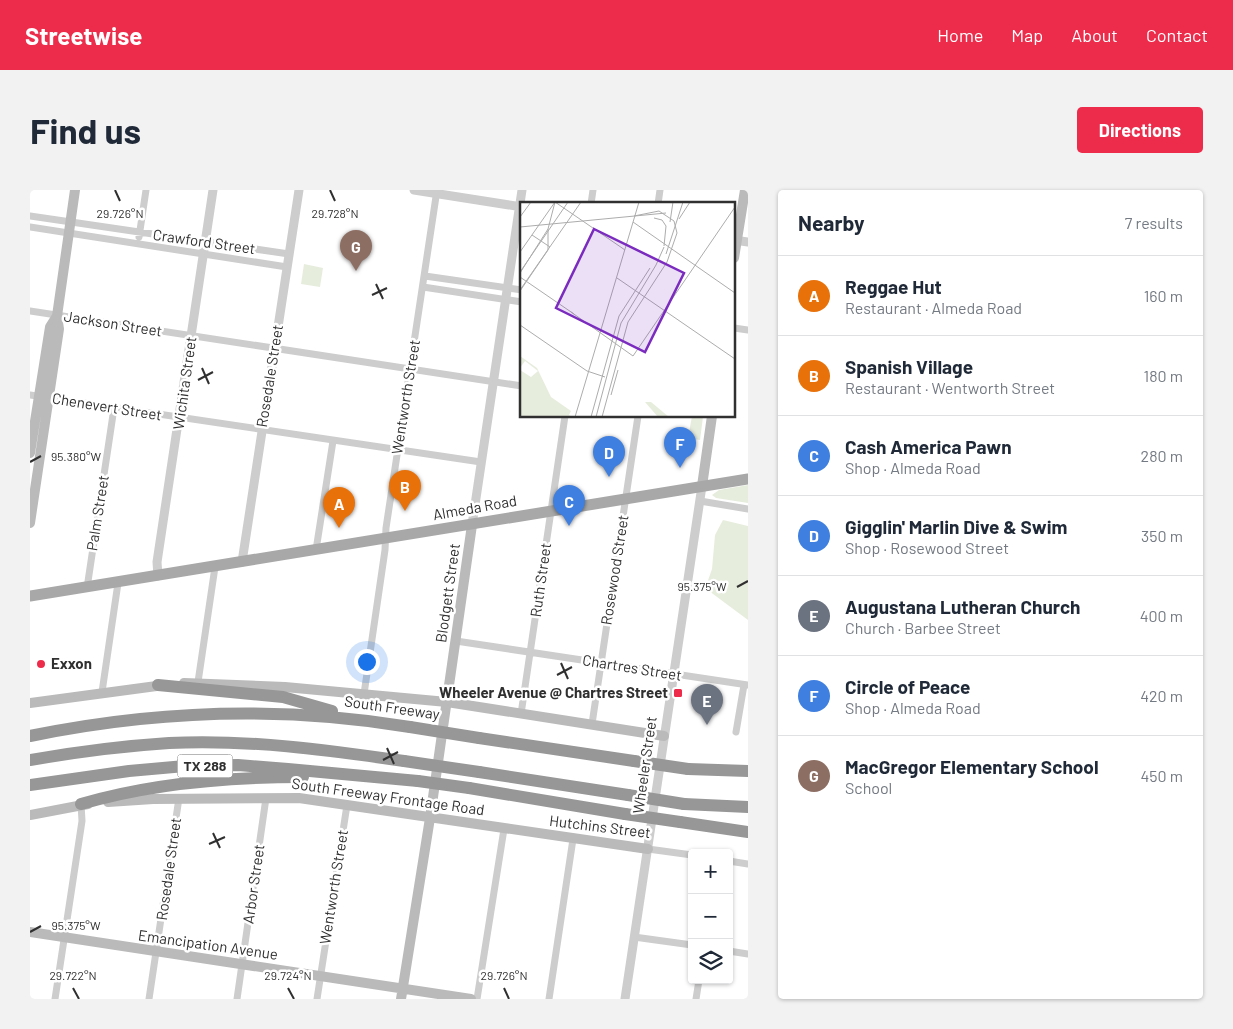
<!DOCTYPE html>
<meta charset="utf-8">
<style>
body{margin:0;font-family:Barlow,sans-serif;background:#f2f2f3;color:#1f2937}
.controls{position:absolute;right:15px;bottom:15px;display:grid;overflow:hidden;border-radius:5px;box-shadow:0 1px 4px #0004}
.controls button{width:45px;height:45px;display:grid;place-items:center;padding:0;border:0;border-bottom:1px solid #e0e1e3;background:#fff;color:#1f2937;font:25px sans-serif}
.you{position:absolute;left:336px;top:471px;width:18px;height:18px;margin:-12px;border:4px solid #fff;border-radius:50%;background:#1a73e8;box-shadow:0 0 0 8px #1a73e833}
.badge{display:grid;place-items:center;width:32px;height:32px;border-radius:50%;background:#ed2b4a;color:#fff;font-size:16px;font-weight:700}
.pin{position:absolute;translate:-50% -41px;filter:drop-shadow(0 1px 2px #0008)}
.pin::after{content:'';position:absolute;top:26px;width:18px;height:15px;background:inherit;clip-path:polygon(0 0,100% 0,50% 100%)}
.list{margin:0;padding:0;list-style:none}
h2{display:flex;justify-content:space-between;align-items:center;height:65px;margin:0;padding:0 20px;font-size:21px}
h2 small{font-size:16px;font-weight:400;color:#747a83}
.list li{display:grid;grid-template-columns:32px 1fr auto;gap:15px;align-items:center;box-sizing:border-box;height:80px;padding:0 20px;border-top:1px solid #e0e1e3}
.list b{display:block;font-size:19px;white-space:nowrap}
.list p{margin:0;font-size:16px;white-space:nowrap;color:#747a83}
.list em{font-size:16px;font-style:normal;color:#747a83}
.icon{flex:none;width:28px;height:28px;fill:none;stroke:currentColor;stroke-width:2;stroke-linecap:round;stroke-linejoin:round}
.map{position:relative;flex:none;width:718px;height:809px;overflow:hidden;border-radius:5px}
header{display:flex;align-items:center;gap:30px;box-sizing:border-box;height:70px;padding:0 25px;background:#ed2b4a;color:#fff}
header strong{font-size:24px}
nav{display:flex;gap:28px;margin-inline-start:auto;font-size:18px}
.intro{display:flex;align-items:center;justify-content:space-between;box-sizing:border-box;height:120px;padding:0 30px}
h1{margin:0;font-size:35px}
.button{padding:12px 22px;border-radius:5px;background:#ed2b4a;color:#fff;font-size:18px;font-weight:700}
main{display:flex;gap:30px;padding:0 30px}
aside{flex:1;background:#fff;border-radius:5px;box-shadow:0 1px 4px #0004}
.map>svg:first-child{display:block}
.green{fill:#e7eddd}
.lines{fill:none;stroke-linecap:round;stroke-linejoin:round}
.minor{stroke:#cdcdcd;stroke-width:7}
.tertiary{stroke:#cdcdcd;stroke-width:9}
.secondary{stroke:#bababa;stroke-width:10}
.primary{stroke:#a8a8a8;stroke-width:11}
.motorway{stroke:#979797;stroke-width:12}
.motorway-bridge{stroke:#979797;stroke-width:12}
.ticks{fill:none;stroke:#303030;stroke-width:2}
.poi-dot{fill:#ed2b4a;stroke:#fff;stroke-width:2}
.labels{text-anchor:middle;stroke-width:5;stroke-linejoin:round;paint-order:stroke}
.shield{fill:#fff;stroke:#6e6e6e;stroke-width:1}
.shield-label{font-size:14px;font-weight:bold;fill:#303030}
.street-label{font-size:15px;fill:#303030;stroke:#fff}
.poi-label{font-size:15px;font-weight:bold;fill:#303030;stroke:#fff;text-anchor:start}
.inset-road{fill:none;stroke:#acacac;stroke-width:1}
.view{fill:#7b2cbf;fill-opacity:0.15;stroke:#7b2cbf;stroke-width:2.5}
.inset-edge{fill:none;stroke:#303030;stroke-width:2.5}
.ticks-label{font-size:12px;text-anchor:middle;fill:#303030;stroke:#fff;stroke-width:5;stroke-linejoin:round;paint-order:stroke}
</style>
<header>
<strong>Streetwise</strong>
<nav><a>Home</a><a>Map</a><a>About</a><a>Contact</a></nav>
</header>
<div class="intro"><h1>Find us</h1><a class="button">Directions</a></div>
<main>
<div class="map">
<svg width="718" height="809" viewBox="0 0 718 809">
<rect width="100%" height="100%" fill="#fff"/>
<path class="green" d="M274 74 293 78 290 97 271 94Z
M662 226 673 227 670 250 658 248Z
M718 295V313L686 308 682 305 689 300Z
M693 330 718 336V430L679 401 676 396 682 379 685 345Z"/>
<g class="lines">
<path class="minor" d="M561 14 563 0
M628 14 630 0
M0 26 259 64
M0 37 257 77
M109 47 116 0
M395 86 492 100
M393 97 492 112
M0 121 492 196
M704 138 718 140
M0 205 451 272
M670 311 718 319
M286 360 303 251
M57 398 84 218
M426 451 718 495
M168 492 185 377
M72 502 88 393
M334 504 355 360 356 338 407 0
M491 524 535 226
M562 534 608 226
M706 542 714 495
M618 659 662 665
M699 671 718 674
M604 747 662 755
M699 761 718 764
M25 809 52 631 51 614
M119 809 149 608
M207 809 236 608
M287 809 317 615
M447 809 474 639
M519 809 543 649
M666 809 669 790"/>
<path class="tertiary" d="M384 0 492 17
M704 50 718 52
M442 335 492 0
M212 372 269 0
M128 386 127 372 183 0
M595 809 672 296"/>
<path class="secondary" d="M704 68 715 0
M0 263 20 137 27 126
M672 296 682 226
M0 333 29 139 27 126 45 0
M154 493 255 497 417 512 634 546
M0 513 134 495
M78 612 123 609 269 608 618 659
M0 625 58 614
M0 742 441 809
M371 809 400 628 442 335"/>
<path class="primary" d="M0 406 718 289"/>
<path class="motorway" d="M128 495 253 507 302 521
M0 546C126 520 254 516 380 537
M449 548 604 571
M0 570C46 562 93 556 139 553 218 549 297 560 374 571
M658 579 718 581
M449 582 598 605
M0 595 99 581 155 576 208 575 258 579 388 591
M439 598 595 624
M51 614C122 593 198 587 273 587
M654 614 718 617
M650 632 718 642"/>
<path class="motorway-bridge" d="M380 537 449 548
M374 571 449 582
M604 571 658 579
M388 591 439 598
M598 605 654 614
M595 624 650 632"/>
</g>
<path class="ticks" d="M85 0 90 11M300 0 305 11M346 94 353 109M342 105 357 98M172 178 179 194M168 190 183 182M0 272 11 266M707 397 718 391M531 473 538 489M527 485 542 477M357 558 364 574M353 570 368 562M183 643 190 658M179 654 195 647M0 742 11 736M43 798 49 809M258 798 264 809M474 798 479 809"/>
<g class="poi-dot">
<circle cx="11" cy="474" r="5"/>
<rect x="643" y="498" width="10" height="10" rx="2.5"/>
</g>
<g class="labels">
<rect class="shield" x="147.5" y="564.5" width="55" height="23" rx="4"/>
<g class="shield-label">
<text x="175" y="581">TX 288</text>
</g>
<g class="street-label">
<text transform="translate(174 52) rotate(8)" y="5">Crawford Street</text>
<text transform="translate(83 134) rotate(9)" y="5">Jackson Street</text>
<text transform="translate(240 186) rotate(-81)" y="5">Rosedale Street</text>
<text transform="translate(155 193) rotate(-82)" y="5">Wichita Street</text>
<text transform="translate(376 207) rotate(-81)" y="5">Wentworth Street</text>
<text transform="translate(77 217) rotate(9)" y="5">Chenevert Street</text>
<text transform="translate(445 318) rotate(-10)" y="5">Almeda Road</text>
<text transform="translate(68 323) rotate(-81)" y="5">Palm Street</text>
<text transform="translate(585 380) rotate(-81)" y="5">Rosewood Street</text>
<text transform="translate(511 390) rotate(-82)" y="5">Ruth Street</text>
<text transform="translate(418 403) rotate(-82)" y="5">Blodgett Street</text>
<text transform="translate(602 478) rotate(9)" y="5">Chartres Street</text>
<text transform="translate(362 518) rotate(8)" y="5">South Freeway</text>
<text transform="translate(615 575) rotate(-82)" y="5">Wheeler Street</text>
<text transform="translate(358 607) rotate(8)" y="5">South Freeway Frontage Road</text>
<text transform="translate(570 637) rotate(7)" y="5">Hutchins Street</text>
<text transform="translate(139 679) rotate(-82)" y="5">Rosedale Street</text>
<text transform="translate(224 694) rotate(-82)" y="5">Arbor Street</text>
<text transform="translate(304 697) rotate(-81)" y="5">Wentworth Street</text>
<text transform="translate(178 755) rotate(8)" y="5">Emancipation Avenue</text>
</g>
<g class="poi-label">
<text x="21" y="479">Exxon</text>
<text x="638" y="508" text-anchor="end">Wheeler Avenue @ Chartres Street</text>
</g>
</g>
<g transform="translate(490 12)">
<rect width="215" height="215" fill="#fff"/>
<path d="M0 154 17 166 31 195 51 209 49 213 52 215H0V168L11 175 18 169 5 159 0 166ZM125 200H131L149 215H138Z" fill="#e7eddd"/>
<path class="inset-road" d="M35 0 105 48M0 15 11 0M134 16 142 18 146 24 144 44M159 17 170 0M113 20 215 91M150 20 153 0M0 25 146 11M12 33 30 45M0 50 35 0M146 52 163 0M0 70 48 0M0 71 28 27M0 75 54 112M97 76 215 157M0 88 61 0M0 89 28 48V27L35 0M51 110 113 154 215 5M0 123 67 169 85 175M91 193 98 168M55 215 119 0M71 215 99 114 130 66M76 215 101 121 136 63 144 45M82 215 108 120 147 60 157 31 154 19 139 9 114 14"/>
<path class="view" d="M74 27 164 71 125 150 36 106Z"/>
<rect width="215" height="215" class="inset-edge"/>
</g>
<g class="ticks-label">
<text x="305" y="28">29.728°N</text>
<text x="90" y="28">29.726°N</text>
<text x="46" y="271">95.380°W</text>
<text x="672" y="401">95.375°W</text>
<text x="46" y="740">95.375°W</text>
<text x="43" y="790">29.722°N</text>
<text x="258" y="790">29.724°N</text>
<text x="474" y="790">29.726°N</text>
</g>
</svg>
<div class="controls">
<button>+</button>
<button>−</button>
<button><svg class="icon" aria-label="layers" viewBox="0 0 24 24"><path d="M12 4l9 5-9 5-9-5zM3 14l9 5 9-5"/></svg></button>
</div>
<div class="you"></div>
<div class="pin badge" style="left:309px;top:338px;background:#e8710a">A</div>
<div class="pin badge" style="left:375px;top:321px;background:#e8710a">B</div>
<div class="pin badge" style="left:539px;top:336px;background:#3f7fe0">C</div>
<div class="pin badge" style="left:579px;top:287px;background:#3f7fe0">D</div>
<div class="pin badge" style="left:677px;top:535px;background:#6b7280">E</div>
<div class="pin badge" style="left:650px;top:278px;background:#3f7fe0">F</div>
<div class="pin badge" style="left:326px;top:81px;background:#8d6e63">G</div>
</div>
<aside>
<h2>Nearby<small>7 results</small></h2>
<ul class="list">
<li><span class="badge" style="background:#e8710a">A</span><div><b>Reggae Hut</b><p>Restaurant · Almeda Road</p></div><em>160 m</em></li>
<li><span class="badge" style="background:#e8710a">B</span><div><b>Spanish Village</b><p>Restaurant · Wentworth Street</p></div><em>180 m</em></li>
<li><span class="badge" style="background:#3f7fe0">C</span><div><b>Cash America Pawn</b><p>Shop · Almeda Road</p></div><em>280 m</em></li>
<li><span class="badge" style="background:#3f7fe0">D</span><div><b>Gigglin' Marlin Dive &amp; Swim</b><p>Shop · Rosewood Street</p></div><em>350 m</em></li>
<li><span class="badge" style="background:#6b7280">E</span><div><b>Augustana Lutheran Church</b><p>Church · Barbee Street</p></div><em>400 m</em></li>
<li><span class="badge" style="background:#3f7fe0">F</span><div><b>Circle of Peace</b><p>Shop · Almeda Road</p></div><em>420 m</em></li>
<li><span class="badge" style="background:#8d6e63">G</span><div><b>MacGregor Elementary School</b><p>School</p></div><em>450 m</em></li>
</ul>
</aside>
</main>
